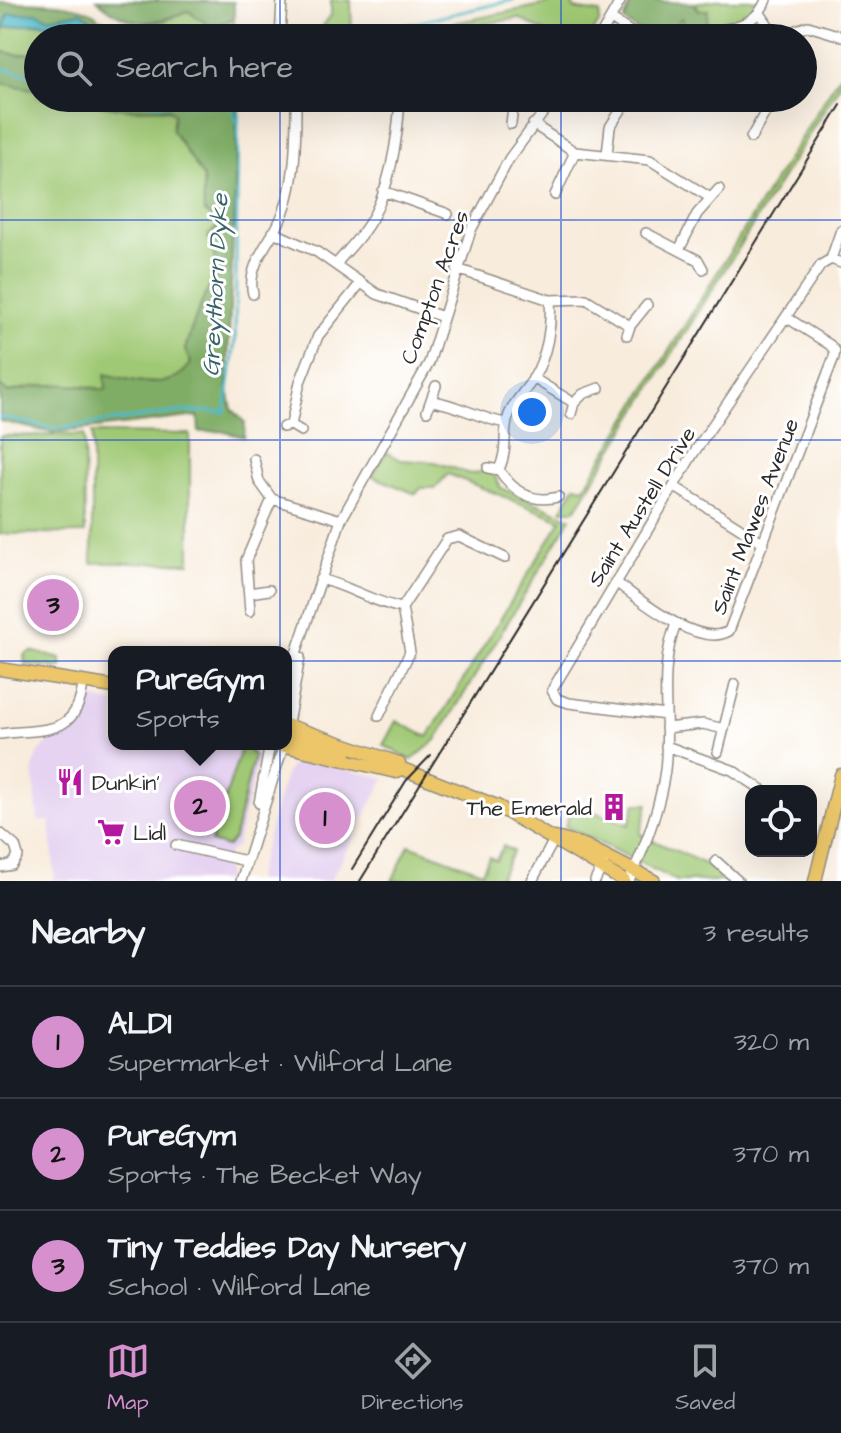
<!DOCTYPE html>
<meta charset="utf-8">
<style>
body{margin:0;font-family:"Architects Daughter",sans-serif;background:#20242c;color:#f1f3f6}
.controls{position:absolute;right:24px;bottom:24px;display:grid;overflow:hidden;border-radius:16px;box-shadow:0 8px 32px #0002}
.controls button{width:72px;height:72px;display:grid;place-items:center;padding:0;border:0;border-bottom:2px solid #363941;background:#171b24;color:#f1f3f6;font:40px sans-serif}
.you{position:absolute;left:532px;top:412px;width:28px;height:28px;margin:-20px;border:6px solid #fff;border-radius:50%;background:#1a73e8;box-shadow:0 0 0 12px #1a73e833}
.badge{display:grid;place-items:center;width:52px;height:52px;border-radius:50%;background:#d690ce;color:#111;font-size:26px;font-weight:700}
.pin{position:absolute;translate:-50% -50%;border:4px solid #fff;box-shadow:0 2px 8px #0006}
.popup{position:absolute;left:108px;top:646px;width:184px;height:104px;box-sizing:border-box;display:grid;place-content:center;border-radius:16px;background:#171b24;filter:drop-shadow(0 2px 6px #0005);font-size:26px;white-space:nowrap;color:#9ea1a6}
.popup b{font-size:30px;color:#f1f3f6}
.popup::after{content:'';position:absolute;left:50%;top:100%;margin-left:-16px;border:16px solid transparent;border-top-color:#171b24}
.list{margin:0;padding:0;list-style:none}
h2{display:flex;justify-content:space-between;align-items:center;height:104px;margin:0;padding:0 32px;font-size:34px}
h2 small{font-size:26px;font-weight:400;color:#9ea1a6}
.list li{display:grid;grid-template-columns:52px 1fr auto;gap:24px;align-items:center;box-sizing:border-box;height:112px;padding:0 32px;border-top:2px solid #363941}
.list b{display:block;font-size:30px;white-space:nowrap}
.list p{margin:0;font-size:26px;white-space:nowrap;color:#9ea1a6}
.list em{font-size:26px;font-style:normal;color:#9ea1a6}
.icon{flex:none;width:44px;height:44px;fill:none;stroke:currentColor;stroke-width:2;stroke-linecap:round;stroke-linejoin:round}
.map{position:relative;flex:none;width:841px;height:881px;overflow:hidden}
.search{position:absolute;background:#171b24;box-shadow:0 8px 32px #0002;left:24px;right:24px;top:24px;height:88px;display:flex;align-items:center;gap:20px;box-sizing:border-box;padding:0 28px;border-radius:44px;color:#9ea1a6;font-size:30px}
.sheet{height:440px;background:#171b24}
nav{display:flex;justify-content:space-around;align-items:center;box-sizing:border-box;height:112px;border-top:2px solid #363941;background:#171b24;font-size:22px;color:#9ea1a6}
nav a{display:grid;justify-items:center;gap:4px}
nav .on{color:#d690ce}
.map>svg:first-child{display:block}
.built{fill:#e5d3f1}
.green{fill:#a0c975;stroke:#667a50;stroke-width:2}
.forest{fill:#80ad66;stroke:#566c48;stroke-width:2}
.water{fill:#4cb9c7;stroke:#3c7279;stroke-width:2}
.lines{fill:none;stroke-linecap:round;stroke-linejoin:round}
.stream{stroke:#4cb9c7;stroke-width:3}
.minor-casing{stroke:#928c84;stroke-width:12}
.major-casing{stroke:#928c84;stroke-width:15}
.minor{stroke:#fff;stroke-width:9}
.major{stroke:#ecc669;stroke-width:12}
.tram{stroke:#2b2b2b;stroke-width:2}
.grid{fill:none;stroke:#1d4ed8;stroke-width:2;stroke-opacity:0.55}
.labels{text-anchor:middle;stroke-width:6;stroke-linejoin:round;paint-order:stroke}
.street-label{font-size:22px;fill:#2b2b2b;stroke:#fff}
.poi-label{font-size:22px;fill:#2b2b2b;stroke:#fff;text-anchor:start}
.water-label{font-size:24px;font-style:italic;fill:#386469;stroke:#fff}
</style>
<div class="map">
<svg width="841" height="881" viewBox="0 0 841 881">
<rect width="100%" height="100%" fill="#fff"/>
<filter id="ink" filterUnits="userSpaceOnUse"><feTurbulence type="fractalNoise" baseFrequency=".0125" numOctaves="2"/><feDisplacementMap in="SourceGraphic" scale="16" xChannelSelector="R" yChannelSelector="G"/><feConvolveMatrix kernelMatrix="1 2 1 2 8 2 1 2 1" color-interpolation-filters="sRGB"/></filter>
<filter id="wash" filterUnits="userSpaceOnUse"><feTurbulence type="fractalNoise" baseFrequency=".006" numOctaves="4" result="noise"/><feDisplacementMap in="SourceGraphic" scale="32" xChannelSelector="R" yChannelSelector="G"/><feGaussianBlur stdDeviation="1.8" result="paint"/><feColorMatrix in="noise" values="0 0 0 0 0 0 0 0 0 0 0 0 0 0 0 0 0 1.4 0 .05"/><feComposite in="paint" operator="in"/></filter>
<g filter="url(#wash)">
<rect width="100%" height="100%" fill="#f8ecdc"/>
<path class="built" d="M92 698 114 704V744H250L258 759 236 847 229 852 223 868 227 871 226 881H55L50 821H38L33 769 37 755 47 744 83 720Z
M296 759 385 778 330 881H255L285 775Z"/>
<path class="green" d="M331 0H351L352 36 314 38 331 15Z
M566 0H571L574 9 600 13 599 23 588 38H556L519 18 411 36V32Z
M717 0H758C747 25 723 19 703 27 689 32 682 38 667 38L682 17 686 27 707 22 695 3Z
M188 11 212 27 234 18 235 38H194L172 28 146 24 164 21Z
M102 19 124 34 168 38H91Z
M41 23 50 24 61 38H38V52L18 55 0 51 3 28Z
M841 73V83L575 510H562L575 486 584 488Z
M0 83 36 89 38 98C67 98 96 105 125 109 141 111 161 104 174 113L178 139 203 177 204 211 219 224 208 236 220 275C206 283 190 333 185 350L191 363C171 394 136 381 106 375L107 390C70 383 44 382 7 393L0 386Z
M92 433 190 434V563H92Z
M84 435 85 533 0 534V436Z
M387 452 401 460 435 462 470 474 484 471 494 474 501 488 571 518 436 740 412 760 383 745 396 721 428 737 561 520 448 474 435 488H421L416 494 372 476Z
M31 651 61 659V668L25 664 24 655Z
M226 744 244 745 254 756 234 838 227 847 211 842 241 749Z
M573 804 629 825 635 804H648L640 834C669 850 705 859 729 881H677L565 826Z
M409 845 482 872 489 857 496 860 503 846 513 851 498 881H392Z"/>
<path class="forest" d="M97 0 234 2V18L212 27 188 11C146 26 134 30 97 0Z
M632 0C654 0 672 3 695 3L697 10H708L707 22 686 28 681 18 667 38H649L624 21Z
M0 2C23 3 90 0 100 21L91 38H61L50 24 59 28C42 13 31 13 9 14L0 40Z
M0 51 18 55 38 52V90L0 83Z
M56 98H237L234 230 219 224 204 211 203 177 172 130 174 113 167 108 126 109Z
M217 228 233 233 227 385 232 409 245 423 244 437 221 431 199 432 198 416 53 433 0 421V386L8 393C44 382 69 383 106 390L105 374C135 381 171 394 191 363L185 350C190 332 206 283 220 275L208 236Z"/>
<path class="water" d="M81 12 90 18 84 31 41 23 3 28 9 14 38 13 48 18Z"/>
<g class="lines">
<path class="stream" d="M350 38 513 0
M0 68 38 77
M118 98 157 104H229L238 124 240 98
M0 417 55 429 185 411 225 412 235 341 238 124"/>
</g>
</g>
<g filter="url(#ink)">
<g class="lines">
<g class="minor-casing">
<path id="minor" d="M760 13 777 38
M611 19 640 38
M777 37 808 26 841 36
M280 38 282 0
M599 38 621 0
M694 38C720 26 754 32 766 0
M511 124 514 98
M533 124 575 152 650 160 709 197
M751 138 773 98
M607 154 610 127 628 99
M383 191 448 214
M555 195 575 152
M273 232 317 252 377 294 443 317
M646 233 698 260 703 269
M679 250 697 214 719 189
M831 259 841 230
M336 264C347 251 359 239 368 225 390 191 398 138 400 98
M457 269 550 300C552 326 547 356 533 379 524 393 511 404 507 421 503 440 508 448 499 470L488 468
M253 294C247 272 263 249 274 232 297 194 296 141 296 98
M550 300 586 299 630 326 627 335
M630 326 647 305
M533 378 574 403 571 414
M433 401C459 405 480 419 506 423
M574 403 583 394 599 388
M427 411 436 386
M291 425 300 382 318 336 359 285
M283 427 291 425 301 431
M254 459 259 481 272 499
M499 470C513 491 531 504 558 497
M675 487 764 543
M272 499 341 520
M320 579C349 586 372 602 402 608L410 652 379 716
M617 583C640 600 699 649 729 631L834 357 835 351 830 345 786 317
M249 593 269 590
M402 608 447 539 459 536 505 558
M250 611 246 560 272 499
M286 683 341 520 429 363 471 230 509 159 554 98
M666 715 569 703 557 699 552 690 693 454 821 265 831 259 841 263
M666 728 703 724 724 729
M287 729 300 657
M0 734C42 728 77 738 83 684
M666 746 732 770 761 789
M718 752 735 684
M259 803 270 744
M0 833 15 846 18 856 12 865 0 867
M176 845 246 861
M716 861 738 881
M241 881 284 744
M532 881 555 838
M595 881 604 862
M629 881C645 847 660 808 665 770 671 720 657 672 676 624"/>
</g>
<g class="major-casing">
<path id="major" d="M0 669 114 687
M286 725 399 763 400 768 497 806 624 881
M286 736 345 753
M277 744 396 772 400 768
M555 838 584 845 654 881
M815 881 841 775"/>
</g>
<use href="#minor" class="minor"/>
<use href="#major" class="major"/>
<path class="tram" d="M352 869 406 781 431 755
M360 881 841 105"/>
</g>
</g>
<path class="grid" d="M280 0V38M561 0V38M280 98V881M561 98V881M0 220H841M0 440H841M0 661H841"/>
<defs>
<g id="restaurant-bare" transform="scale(2.16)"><path d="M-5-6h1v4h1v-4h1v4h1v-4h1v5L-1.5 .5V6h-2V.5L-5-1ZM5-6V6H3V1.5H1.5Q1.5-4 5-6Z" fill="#b5179e" stroke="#fff" stroke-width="2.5" paint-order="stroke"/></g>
<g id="building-bare" transform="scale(2.16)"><path d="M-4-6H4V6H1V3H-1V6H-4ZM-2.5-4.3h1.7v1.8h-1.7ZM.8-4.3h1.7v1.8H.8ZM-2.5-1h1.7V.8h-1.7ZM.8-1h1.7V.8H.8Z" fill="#b5179e" stroke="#fff" stroke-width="2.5" paint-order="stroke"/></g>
<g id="supermarket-bare" transform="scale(2.16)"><path d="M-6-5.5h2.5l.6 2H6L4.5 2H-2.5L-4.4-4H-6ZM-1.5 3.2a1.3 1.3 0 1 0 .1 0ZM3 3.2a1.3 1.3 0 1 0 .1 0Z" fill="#b5179e" stroke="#fff" stroke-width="2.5" paint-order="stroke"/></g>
</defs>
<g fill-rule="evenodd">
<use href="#restaurant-bare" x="70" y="782"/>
<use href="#building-bare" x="614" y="807"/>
<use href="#supermarket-bare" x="111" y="832"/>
</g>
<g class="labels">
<g class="street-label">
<text transform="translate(434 287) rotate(-70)" y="8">Compton Acres</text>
<text transform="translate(641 506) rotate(-58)" y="8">Saint Austell Drive</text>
<text transform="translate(754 516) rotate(-69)" y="8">Saint Mawes Avenue</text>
</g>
<g class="poi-label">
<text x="92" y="790">Dunkin'</text>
<text x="592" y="815" text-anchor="end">The Emerald</text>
<text x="133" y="840">Lidl</text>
</g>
<g class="water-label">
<text transform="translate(215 285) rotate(-87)" y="8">Greythorn Dyke</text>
</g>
</g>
</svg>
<div class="controls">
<button><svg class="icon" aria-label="locate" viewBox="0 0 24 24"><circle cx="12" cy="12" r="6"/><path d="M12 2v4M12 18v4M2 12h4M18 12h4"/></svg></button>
</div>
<div class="you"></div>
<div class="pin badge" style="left:325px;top:818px">1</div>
<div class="pin badge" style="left:200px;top:806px">2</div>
<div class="popup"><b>PureGym</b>Sports</div>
<div class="pin badge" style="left:53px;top:605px">3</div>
<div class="search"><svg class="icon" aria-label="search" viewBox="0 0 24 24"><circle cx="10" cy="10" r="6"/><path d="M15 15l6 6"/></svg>Search here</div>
</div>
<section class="sheet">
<h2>Nearby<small>3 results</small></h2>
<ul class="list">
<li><span class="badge">1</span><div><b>ALDI</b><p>Supermarket · Wilford Lane</p></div><em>320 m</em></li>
<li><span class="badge">2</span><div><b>PureGym</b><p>Sports · The Becket Way</p></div><em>370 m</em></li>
<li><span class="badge">3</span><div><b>Tiny Teddies Day Nursery</b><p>School · Wilford Lane</p></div><em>370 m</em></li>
</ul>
</section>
<nav>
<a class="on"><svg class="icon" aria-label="map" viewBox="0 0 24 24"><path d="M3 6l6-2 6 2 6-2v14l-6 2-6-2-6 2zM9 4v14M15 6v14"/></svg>Map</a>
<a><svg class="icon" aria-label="directions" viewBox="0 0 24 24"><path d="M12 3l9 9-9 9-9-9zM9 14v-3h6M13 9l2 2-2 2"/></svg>Directions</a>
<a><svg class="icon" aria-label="saved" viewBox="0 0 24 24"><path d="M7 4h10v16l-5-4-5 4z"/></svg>Saved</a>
</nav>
